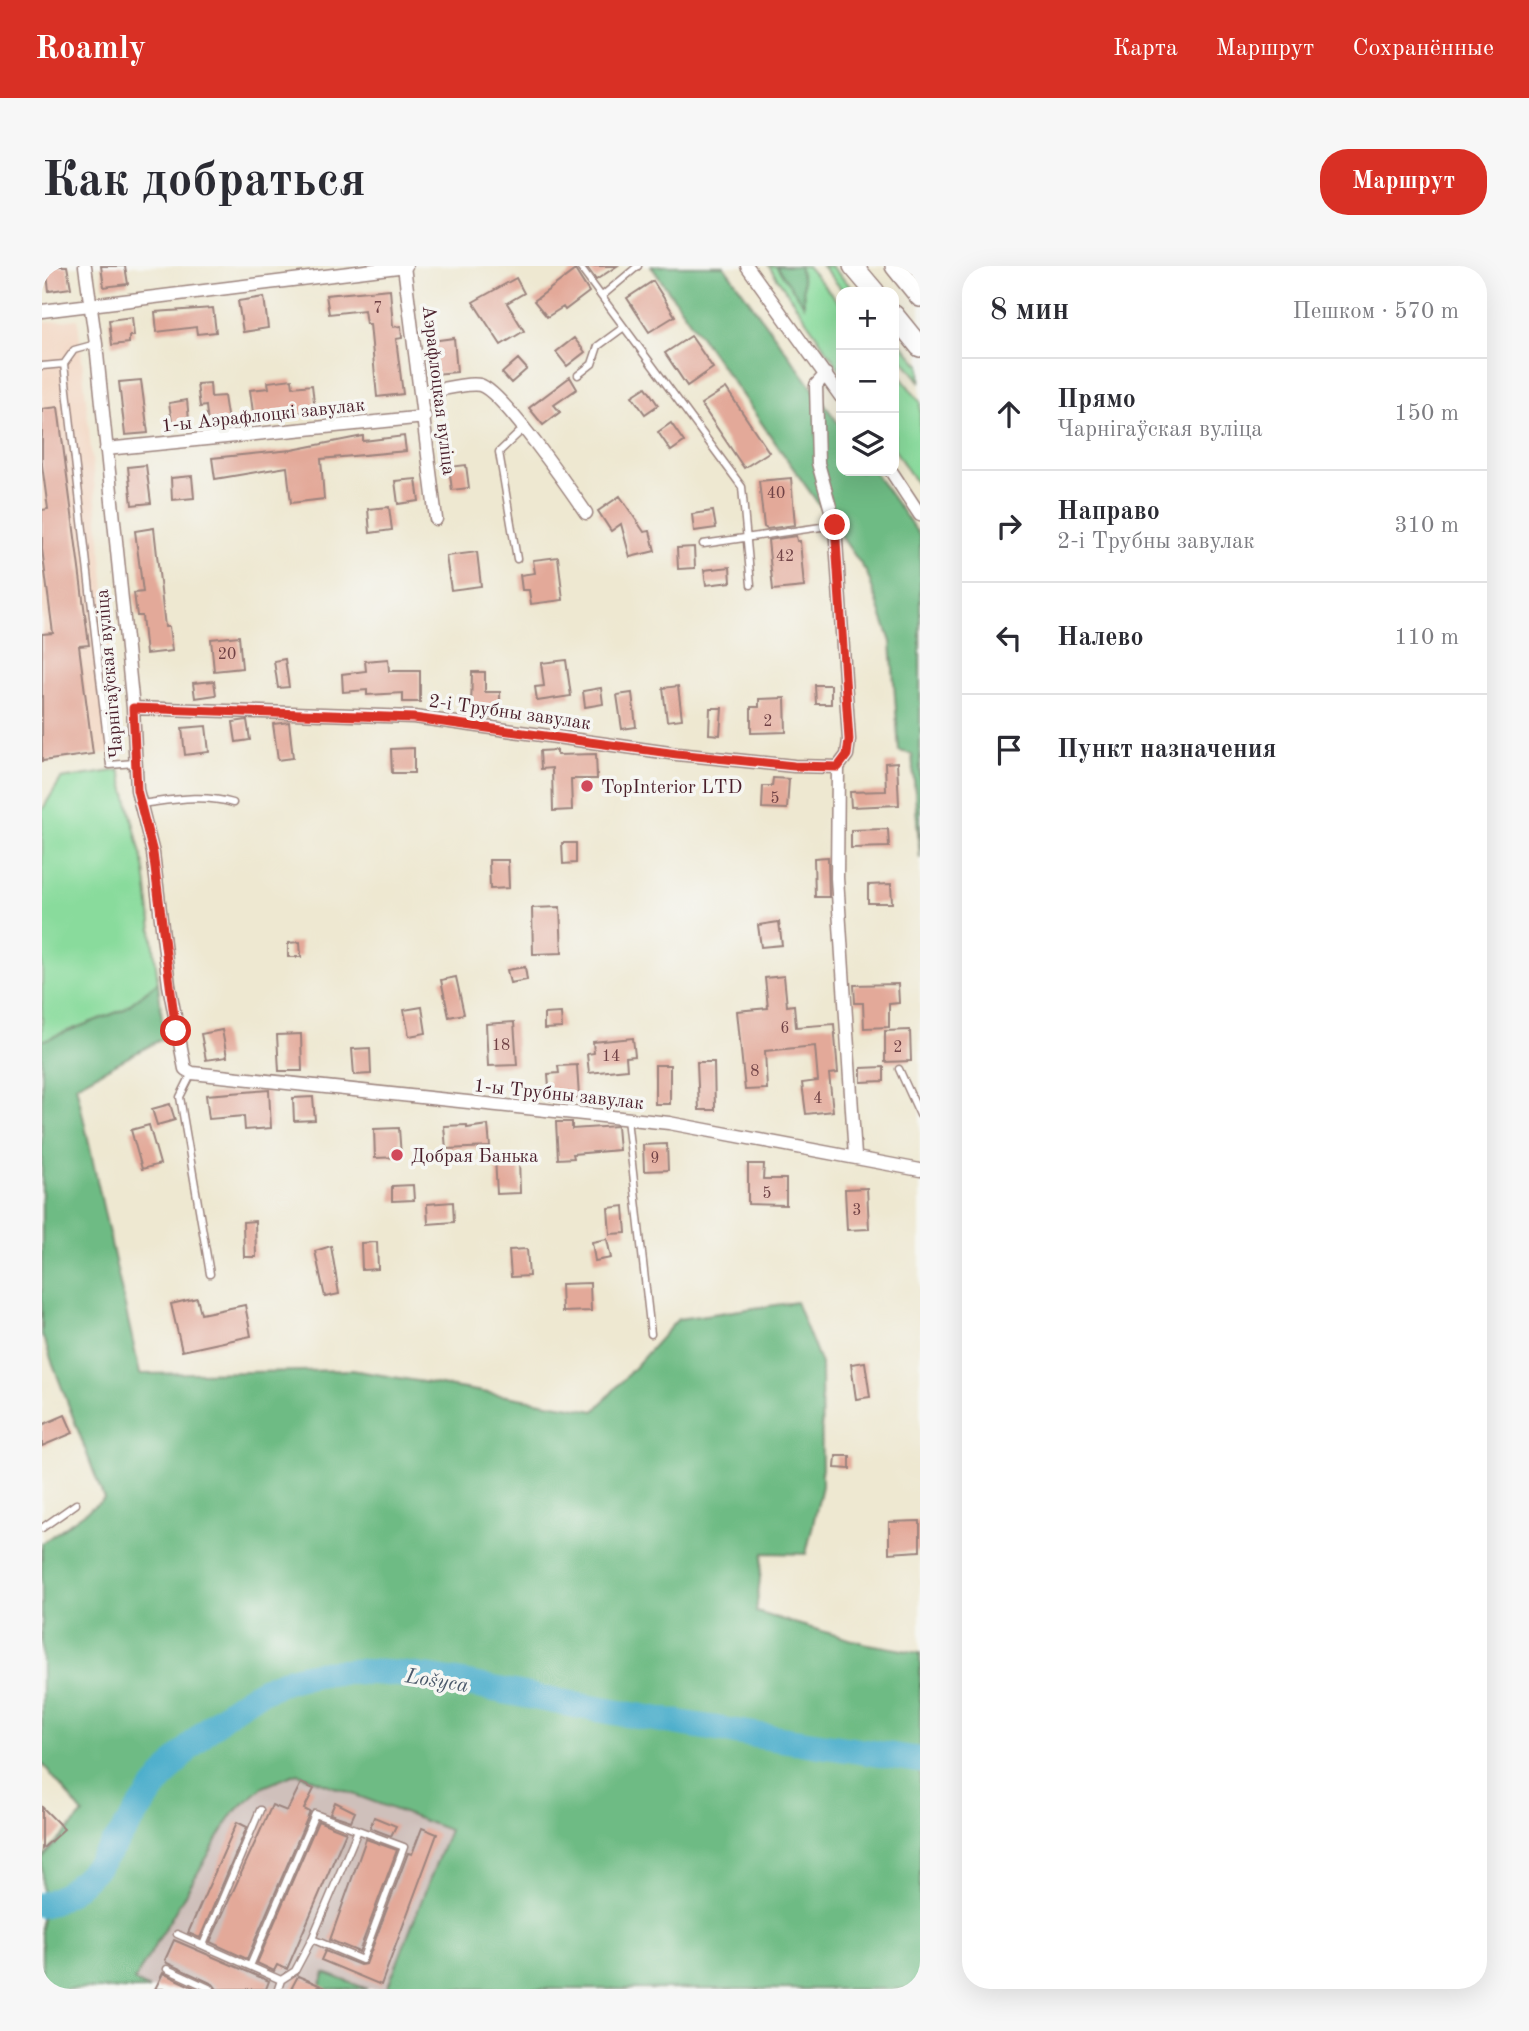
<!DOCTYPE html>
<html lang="ru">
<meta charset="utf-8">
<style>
body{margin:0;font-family:"Old Standard TT",serif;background:#f7f7f7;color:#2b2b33}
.controls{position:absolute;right:21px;top:21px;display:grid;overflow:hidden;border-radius:14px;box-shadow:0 7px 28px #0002}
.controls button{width:63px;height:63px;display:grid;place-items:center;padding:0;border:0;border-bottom:2px solid #e1e1e2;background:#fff;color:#2b2b33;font:35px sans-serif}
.stop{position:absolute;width:21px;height:21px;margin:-16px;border:5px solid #d93025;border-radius:50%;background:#fff}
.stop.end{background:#d93025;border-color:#fff;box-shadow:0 2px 7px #0008}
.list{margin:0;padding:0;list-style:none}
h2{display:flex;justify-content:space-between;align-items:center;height:91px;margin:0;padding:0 28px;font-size:30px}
h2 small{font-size:23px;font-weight:400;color:#7c7c81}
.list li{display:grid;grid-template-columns:46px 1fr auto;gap:21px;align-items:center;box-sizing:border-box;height:112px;padding:0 28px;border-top:2px solid #e1e1e2}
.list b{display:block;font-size:26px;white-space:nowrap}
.list p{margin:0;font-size:23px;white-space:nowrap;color:#7c7c81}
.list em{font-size:23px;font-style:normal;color:#7c7c81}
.icon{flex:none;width:38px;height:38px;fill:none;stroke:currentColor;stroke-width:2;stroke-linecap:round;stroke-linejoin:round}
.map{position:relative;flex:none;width:878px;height:1723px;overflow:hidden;border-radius:28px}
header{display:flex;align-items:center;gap:42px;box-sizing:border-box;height:98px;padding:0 35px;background:#d93025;color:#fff}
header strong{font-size:33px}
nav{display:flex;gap:38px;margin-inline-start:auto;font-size:24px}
.intro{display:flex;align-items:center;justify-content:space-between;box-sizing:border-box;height:168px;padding:0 42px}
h1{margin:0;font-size:49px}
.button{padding:18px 32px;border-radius:28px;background:#d93025;color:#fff;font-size:24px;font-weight:700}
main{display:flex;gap:42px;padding:0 42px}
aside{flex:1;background:#fff;border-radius:28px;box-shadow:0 7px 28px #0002}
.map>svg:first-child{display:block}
.built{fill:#f3d4bf}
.industrial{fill:#cfc0bb}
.green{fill:#89db9c;stroke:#6a7d64;stroke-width:2}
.forest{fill:#6ebb84;stroke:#5c6d58;stroke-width:2}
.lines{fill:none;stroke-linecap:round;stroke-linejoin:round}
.river{stroke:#4dafcc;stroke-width:26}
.building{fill:#e3a999}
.service-casing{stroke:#9c847e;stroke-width:9}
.minor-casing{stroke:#9c847e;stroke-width:15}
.primary-casing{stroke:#9c847e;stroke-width:22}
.service{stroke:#fff;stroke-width:6}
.minor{stroke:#fff;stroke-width:12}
.primary{stroke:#fff;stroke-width:19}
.route{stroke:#d93025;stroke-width:9}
.poi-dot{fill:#d1495b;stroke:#f6f6f2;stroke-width:2.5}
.labels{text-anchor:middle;stroke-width:7;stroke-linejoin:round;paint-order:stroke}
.number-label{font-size:16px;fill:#704246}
.street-label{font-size:19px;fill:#4a1f2b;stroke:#f6f6f2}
.poi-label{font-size:19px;fill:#4a1f2b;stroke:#f6f6f2;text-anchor:start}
.water-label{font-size:21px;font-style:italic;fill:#4b596b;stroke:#f6f6f2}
</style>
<header>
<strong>Roamly</strong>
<nav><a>Карта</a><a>Маршрут</a><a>Сохранённые</a></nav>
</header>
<div class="intro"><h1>Как добраться</h1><a class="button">Маршрут</a></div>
<main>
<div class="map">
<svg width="878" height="1723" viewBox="0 0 878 1723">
<rect width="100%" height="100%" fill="#f6f6f2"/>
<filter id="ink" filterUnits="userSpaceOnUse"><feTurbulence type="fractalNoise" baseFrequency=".0143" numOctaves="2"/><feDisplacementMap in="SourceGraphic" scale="14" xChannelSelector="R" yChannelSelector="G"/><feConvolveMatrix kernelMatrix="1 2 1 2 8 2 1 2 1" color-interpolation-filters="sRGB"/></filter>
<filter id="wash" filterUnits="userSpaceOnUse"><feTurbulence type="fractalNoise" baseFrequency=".00686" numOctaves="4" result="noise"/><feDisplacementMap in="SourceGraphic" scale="28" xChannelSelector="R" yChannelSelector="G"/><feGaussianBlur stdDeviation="1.57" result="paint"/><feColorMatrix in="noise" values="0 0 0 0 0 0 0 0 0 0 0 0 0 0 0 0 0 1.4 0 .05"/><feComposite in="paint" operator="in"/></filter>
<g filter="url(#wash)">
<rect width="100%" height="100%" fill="#eee8d1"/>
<path class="built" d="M36 53 79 485 0 495V57Z"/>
<path class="industrial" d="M255 1507 407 1564 345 1723H325L284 1707 277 1723H107L92 1715 191 1547 221 1521Z"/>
<path class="green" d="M727 0H765L799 39V105Z
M780 0H789L814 26H802Z
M852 69 878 99V115L852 83Z
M852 102 878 136V223L852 183Z
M78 504 103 604 116 716 81 744 0 775V544L19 513Z"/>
<path class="forest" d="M609 0H682L799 161V205H831L878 270V593L870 488 857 485 849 376 825 307Z
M734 0H757L761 15 762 39Z
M116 716 122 772 34 819 98 1108 310 1104 553 1145 636 1053 754 1036 779 1098 780 1220 764 1288 721 1287 714 1346 821 1377 878 1387V1723H345L407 1564 255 1507 221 1521 191 1547 92 1715 107 1723H0V1593L41 1548 0 1497V1277L62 1233 0 1069V775L81 744Z
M283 1707 325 1723H277Z"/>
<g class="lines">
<path class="river" d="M0 1639C48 1627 85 1557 115 1519 138 1490 166 1459 198 1438 227 1418 262 1407 297 1406 376 1403 455 1425 533 1439 647 1460 763 1477 878 1494"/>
</g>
<g id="blocks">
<path class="building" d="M4 0H25L29 22 7 25Z
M59 0H83L86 18 62 21Z
M544 0H575L554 14Z
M533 4 547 26 523 44 521 41 505 51 492 35Z
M474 12 482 27 465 37 482 65 459 79 431 36Z
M611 15 633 50 607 66 585 32Z
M348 23 351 61 359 60 360 72 354 73 361 128 335 131 328 58H324L322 44 287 48 284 29Z
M222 31 226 62 201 66 196 35Z
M171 42 174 66 155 68 154 61 115 66 113 46Z
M90 51 92 70H87V77L70 79 67 54Z
M649 70 671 102 645 120 623 87Z
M412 72 415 106 392 108 389 75Z
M532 72 543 86 525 100 514 86Z
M476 93 485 103 469 117 460 107Z
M528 111 535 123 512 139 518 146 501 159 487 142Z
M250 113 251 121 270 119 273 144 212 154 208 124 227 122 226 116Z
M99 114 106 167 83 169 77 116Z
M168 117 169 131 182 130 186 156 166 158 164 140 158 141 155 118Z
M604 121 616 139 603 148 590 130Z
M684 122 727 186 702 202 659 138Z
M145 134 147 154 130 156 127 137Z
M16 141 47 379 37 380 51 488 0 495V368L11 367 0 283V244L6 243 0 199V143Z
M629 157 642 176 629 185 616 166Z
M321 170V175L362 170 364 185 279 193 282 233 249 237 245 201 173 213 170 192 250 184Z
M104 199 109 237 90 239 86 201Z
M424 199 427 222 410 224 407 201Z
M150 210 152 232 130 234 129 212Z
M749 212 753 259 725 263 722 261 717 215Z
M374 213 377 235 356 238 353 215Z
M578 230 602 266 608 265 613 285 588 291 579 258 569 265 556 245Z
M347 241 350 264 328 267 326 243Z
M671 245 674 262 652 265 650 248Z
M112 262 123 361H127L130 385 104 388 100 350H95L92 327 101 326 93 265Z
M754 270 755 275H758L762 321 731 324 726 274Z
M652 281 653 302 636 303 635 282Z
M435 286 439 320 409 324 404 290Z
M516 291 521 334 489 338 487 324H480L478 309 493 307 491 294Z
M688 301 689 316 664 319 662 304Z
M197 370 200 402 172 405 169 373Z
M243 393 247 421 236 422 232 395Z
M346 393 347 405H378V436H361V427L325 429V424L301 426 300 408 324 405 323 395Z
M524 394 529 430 495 435 493 421 502 420 499 397Z
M430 406H443V426H458V443H453V452L437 451V444H429Z
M172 415 174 429 153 432 151 417Z
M773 419H789V438H774Z
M636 420 640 453 625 455 621 422Z
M559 422 561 438 543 441 541 425Z
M590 427 594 461 580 463 575 429Z
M743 432 744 466 709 467V441H717V433Z
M668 442H680L678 469 667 468Z
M205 454 208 474 194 476 191 456Z
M247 456 251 492 236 494 231 458Z
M164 460 167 486 143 489 140 462Z
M372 482V507H350L349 483Z
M515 484V489L554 488 555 513H529L530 544 511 545 510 502 499 503 498 485Z
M855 496 857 539 809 541 808 526 844 525 843 497Z
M731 512 747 513 745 543 720 542 721 520H730Z
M846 563 847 581 809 582V564Z
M520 577H534V597L521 598Z
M786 591 787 631H773L772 592Z
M447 594H466L467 622 448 623Z
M849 618 850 637H826V619Z
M518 641 520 687 491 688 490 642Z
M737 656 740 679 719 681 716 659Z
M258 676 259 691H246V677Z
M483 701 485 714 468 717 465 704Z
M742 710 745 740 752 739 754 761 792 758 796 807 787 808 791 845 764 848 760 817 776 815 773 780 723 785 725 823 703 824 695 745 726 742 723 712Z
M414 711 422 748 407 751 399 714Z
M856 718 857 737 847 738V761L822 762 821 737H813L812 719Z
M380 741 384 767 367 770 362 744Z
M519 747 520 762 502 763V748Z
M472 756 475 799 446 800 444 758Z
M180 764 185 791 164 794 159 768Z
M868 764 869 795 843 796V765Z
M259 768 260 805H237L235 769Z
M591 772 593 790 584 791 585 803 547 807 545 788 552 787 551 776Z
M328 782 329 808 312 809 310 783Z
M655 796H672L673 844H657Z
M535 799 537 831 508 834 506 808 517 807 516 800Z
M613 799H628V838H613Z
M842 801V815L819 816V802Z
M227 824 229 862 203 864 202 850 167 853 164 829Z
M271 831 273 854 252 855 251 832Z
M128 838 133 854 115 859 110 843Z
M514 856H530V863L575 860 577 884 531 888 532 892 516 893Z
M107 859 118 898 100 903 89 864Z
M425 859V862L446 859 448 881 404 883 402 860Z
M357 862 359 891 333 892 332 863Z
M625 878 626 904 602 905 601 879Z
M477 890 478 927 455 928 453 891Z
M706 898H722L721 913H744V939L706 938Z
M371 919 372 934 350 935V920Z
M825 922 827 963 805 964 803 923Z
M411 936 412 956 386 958 385 938Z
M582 940 584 967 568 968 566 942Z
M213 955 214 991H202L201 956Z
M565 973 569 992 553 995 550 976Z
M335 976 336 1003 320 1004 319 977Z
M289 980 297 1028 283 1031 273 985Z
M485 983 487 1010 469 1011 467 984Z
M548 1017 549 1045 520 1046 519 1018Z
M155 1032 159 1048 203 1039 209 1070 140 1085 129 1038Z
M823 1096 828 1131 814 1133 809 1098Z
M23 1149 31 1167 0 1180V1159Z
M794 1190H808V1203L793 1202Z
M878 1255V1285L847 1287V1256Z
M259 1517 272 1523 262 1543 268 1546 205 1693 168 1676 230 1539 245 1545Z
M293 1536 313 1546 309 1555 288 1548Z
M0 1541 22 1563 0 1583Z
M332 1551 354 1560 349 1570 328 1562Z
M276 1555 304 1566 245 1703 235 1699 232 1705 215 1697Z
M195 1556 205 1561 158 1672 146 1667Z
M380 1562 395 1568 339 1719 279 1694 283 1685 318 1699 324 1698 366 1587 370 1588Z
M324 1573 355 1584 317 1686 288 1674Z
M132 1674 227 1715 224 1723H175L171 1718 125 1697 123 1694Z
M121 1707 123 1708 155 1723H113Z
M256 1710 286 1723H249Z"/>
</g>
</g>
<g filter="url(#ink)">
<use href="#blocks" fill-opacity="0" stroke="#9c847e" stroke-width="2"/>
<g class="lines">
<g class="service-casing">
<path id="service" d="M537 0 700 221 709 319
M560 30 596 0
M22 98 68 499 92 497
M0 100 22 98 32 84 54 78
M536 109 550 98 556 80 582 61
M661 278 793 259
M475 293 457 186 481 163
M99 538C131 534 160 528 191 537
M857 803 878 849
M150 807 138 831 168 1008
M585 853 609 1068
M0 1262 34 1238
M135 1668 239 1714 236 1723
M161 1679 218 1544
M208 1700 273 1548 362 1581 320 1694 270 1673 316 1564
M125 1703 169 1723
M239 1714 253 1705 270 1673"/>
</g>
<g class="minor-casing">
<path id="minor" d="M43 0 54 78 91 442 95 524 111 587 127 719 143 803 150 807 627 857 878 904
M362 0 394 253
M705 0 799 131
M0 45 364 0
M784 108 774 119 776 197 793 259 807 474 805 489 796 501 795 612 813 890
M380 127C393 125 427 116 438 119 460 125 529 225 544 247
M64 183 383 151
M849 205 878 249
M91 442 372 451 635 488 752 500 796 501"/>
</g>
<g class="primary-casing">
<path id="primary" d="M811 0 833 26
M853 0 878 31
M852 49 878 81"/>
</g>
<use href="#service" class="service"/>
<use href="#minor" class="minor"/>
<use href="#primary" class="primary"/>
</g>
</g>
<g class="lines" filter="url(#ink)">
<path class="route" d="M134 765 111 587 95 524 91 442 372 452 635 488 752 500 796 501 805 489 807 474 793 259"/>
</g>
<g class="poi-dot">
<circle cx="545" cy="520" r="7"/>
<circle cx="355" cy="889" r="7"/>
</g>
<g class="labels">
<g class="number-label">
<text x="336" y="47">7</text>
<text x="734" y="232">40</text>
<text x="743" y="295">42</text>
<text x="185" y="393">20</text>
<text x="726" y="460">2</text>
<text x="733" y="537">5</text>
<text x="743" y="767">6</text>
<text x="459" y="784">18</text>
<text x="856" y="786">2</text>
<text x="569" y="795">14</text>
<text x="713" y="810">8</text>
<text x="776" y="837">4</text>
<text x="613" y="897">9</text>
<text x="725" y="932">5</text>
<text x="815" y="949">3</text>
</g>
<g class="street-label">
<text transform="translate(398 124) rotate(83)" y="7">Аэрафлоцкая вуліца</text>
<text transform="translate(221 148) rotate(-6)" y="7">1-ы Аэрафлоцкі завулак</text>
<text transform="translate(66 408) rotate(-95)" y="7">Чарнігаўская вуліца</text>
<text transform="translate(468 445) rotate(8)" y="7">2-і Трубны завулак</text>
<text transform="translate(517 827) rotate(6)" y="7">1-ы Трубны завулак</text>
</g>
<g class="poi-label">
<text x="559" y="527">TopInterior LTD</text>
<text x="369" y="896">Добрая Банька</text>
</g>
<g class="water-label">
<text transform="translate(395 1414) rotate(9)" y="7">Lošyca</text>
</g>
</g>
</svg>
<div class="controls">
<button>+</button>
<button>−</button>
<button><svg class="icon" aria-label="layers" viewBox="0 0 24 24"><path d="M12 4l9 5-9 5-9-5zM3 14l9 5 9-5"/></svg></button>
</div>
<div class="stop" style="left:134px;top:765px"></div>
<div class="stop end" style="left:793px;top:259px"></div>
</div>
<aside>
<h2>8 мин<small>Пешком · 570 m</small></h2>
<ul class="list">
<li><svg class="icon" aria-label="ahead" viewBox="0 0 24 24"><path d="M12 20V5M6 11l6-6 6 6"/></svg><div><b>Прямо</b><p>Чарнігаўская вуліца</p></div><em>150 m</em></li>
<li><svg class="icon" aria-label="right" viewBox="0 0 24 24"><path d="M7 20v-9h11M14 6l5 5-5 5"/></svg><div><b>Направо</b><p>2-і Трубны завулак</p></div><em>310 m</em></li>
<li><svg class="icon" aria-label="left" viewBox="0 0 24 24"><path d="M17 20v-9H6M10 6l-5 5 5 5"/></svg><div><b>Налево</b></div><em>110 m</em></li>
<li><svg class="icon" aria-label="arrive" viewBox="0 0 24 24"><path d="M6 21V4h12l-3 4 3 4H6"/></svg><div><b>Пункт назначения</b></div></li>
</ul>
</aside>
</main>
